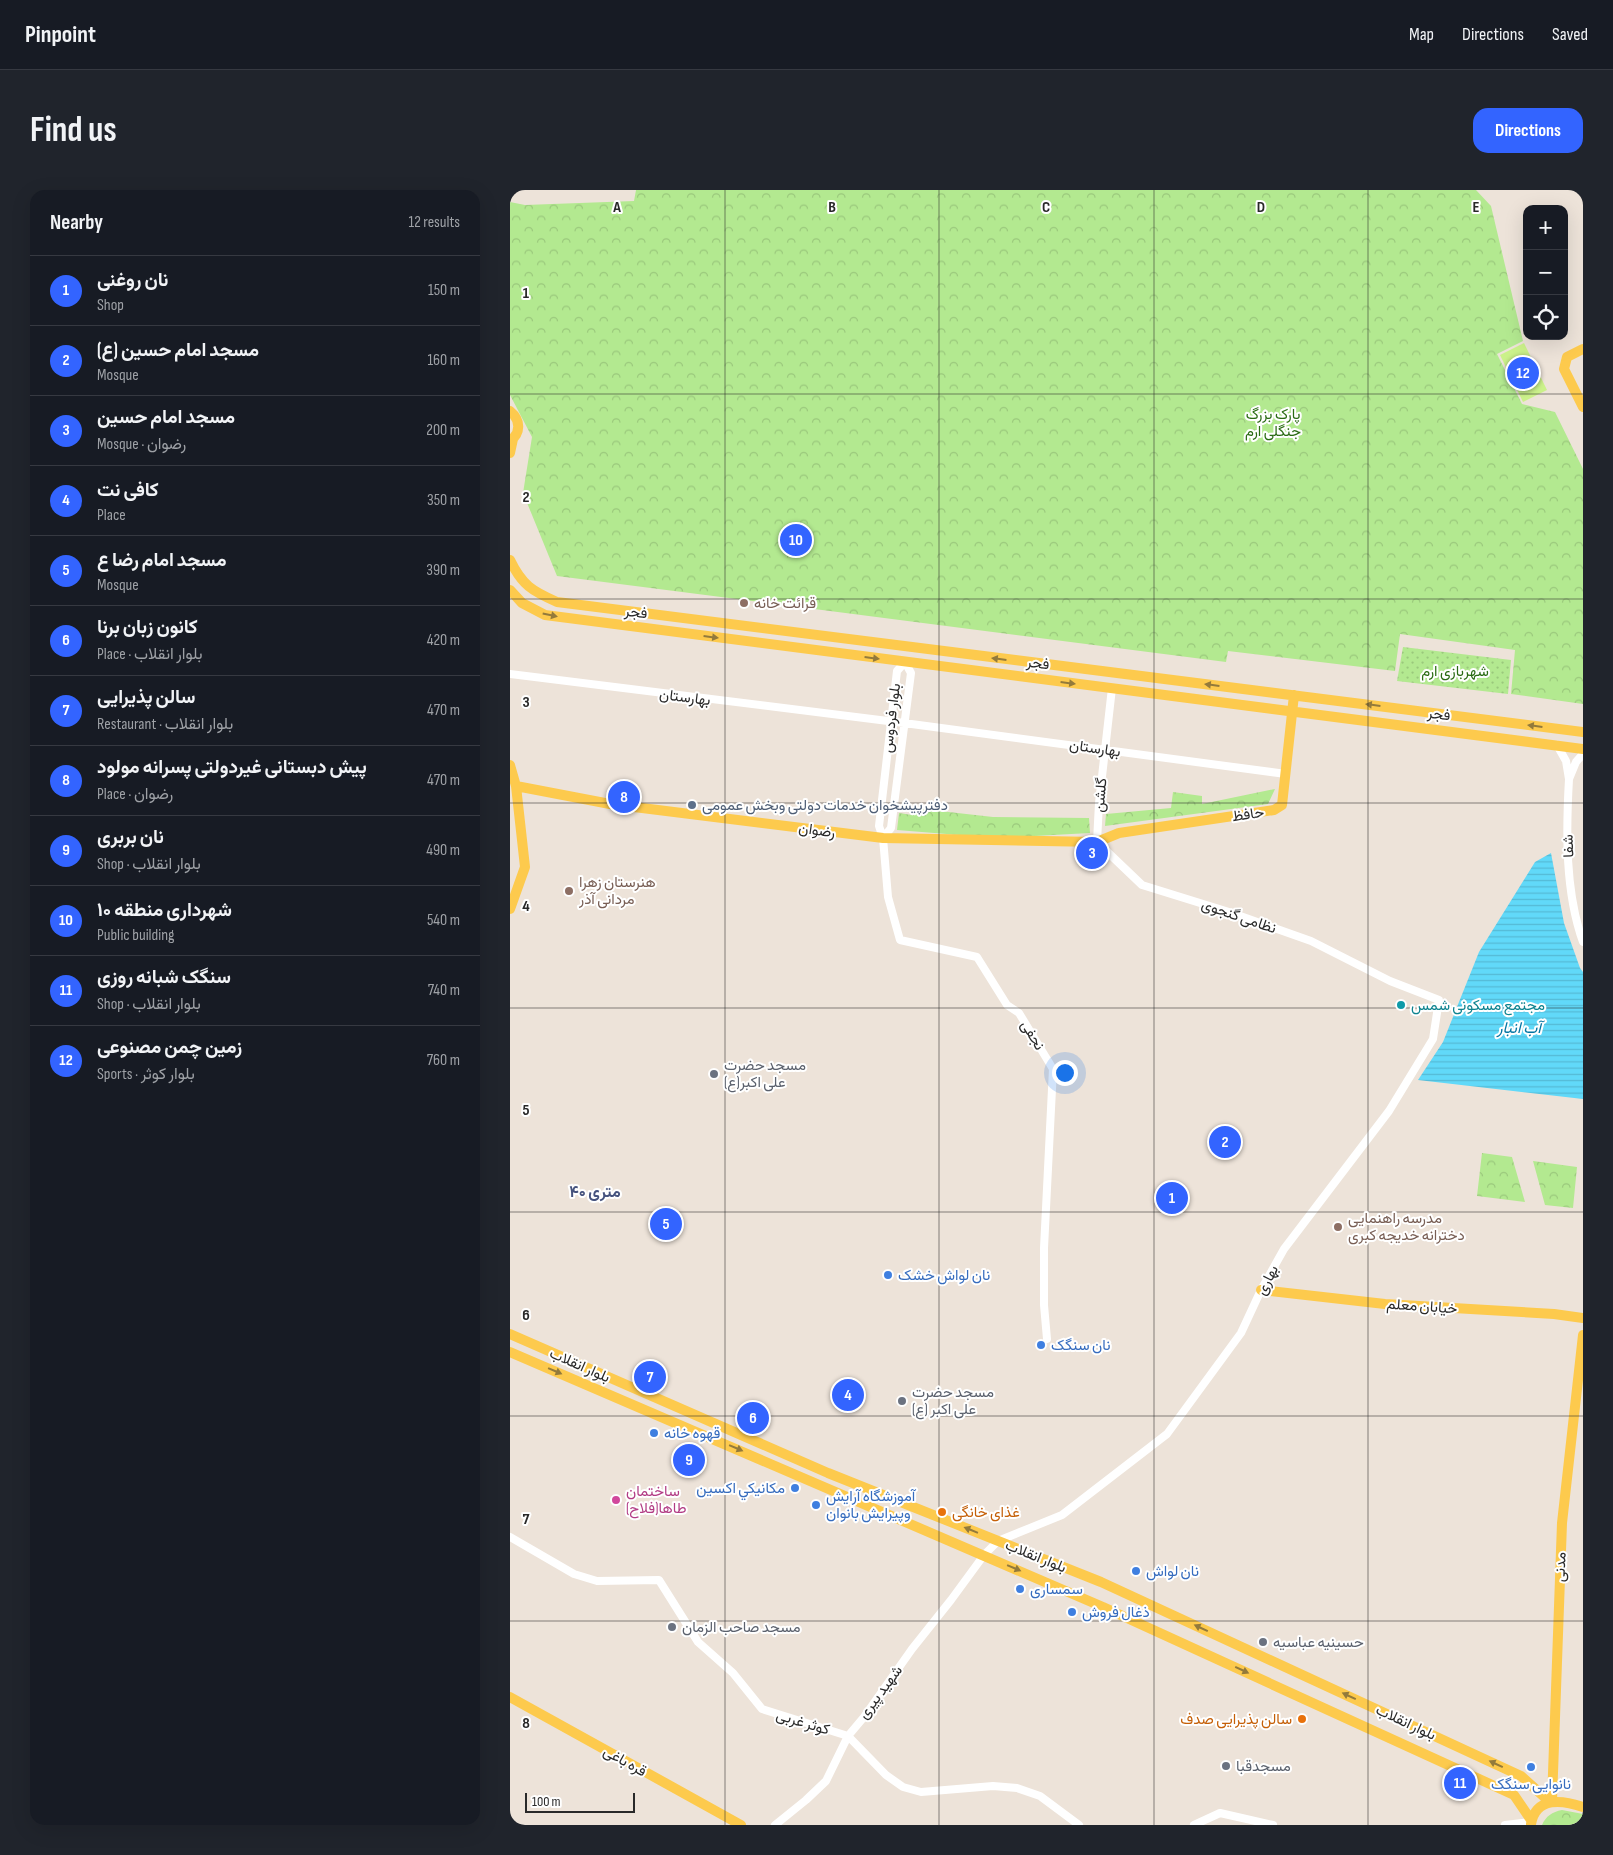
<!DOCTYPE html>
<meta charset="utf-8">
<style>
body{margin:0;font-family:"Sofia Sans Condensed",Vazirmatn,sans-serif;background:#20242c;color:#f1f3f6}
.controls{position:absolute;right:15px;top:15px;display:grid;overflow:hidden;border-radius:10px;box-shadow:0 5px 20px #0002}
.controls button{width:45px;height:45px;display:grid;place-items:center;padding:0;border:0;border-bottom:1px solid #363941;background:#171b24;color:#f1f3f6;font:25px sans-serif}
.scale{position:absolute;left:15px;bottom:12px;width:110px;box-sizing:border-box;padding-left:5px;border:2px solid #292929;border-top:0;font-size:14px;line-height:18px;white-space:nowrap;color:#292929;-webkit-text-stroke:4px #fff;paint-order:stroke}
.you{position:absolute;left:554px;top:882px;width:18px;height:18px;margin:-12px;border:4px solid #fff;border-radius:50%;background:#1a73e8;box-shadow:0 0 0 8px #1a73e833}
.badge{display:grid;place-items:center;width:32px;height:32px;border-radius:50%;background:#3364ff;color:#fff;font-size:16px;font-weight:700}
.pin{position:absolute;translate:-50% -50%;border:2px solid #fff;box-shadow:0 1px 5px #0006}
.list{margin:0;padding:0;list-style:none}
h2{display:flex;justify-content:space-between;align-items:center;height:65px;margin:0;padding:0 20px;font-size:21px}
h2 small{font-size:16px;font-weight:400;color:#9ea1a6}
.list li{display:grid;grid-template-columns:32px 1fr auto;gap:15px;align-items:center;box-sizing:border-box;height:70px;padding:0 20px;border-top:1px solid #363941}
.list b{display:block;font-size:19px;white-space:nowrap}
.list p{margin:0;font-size:16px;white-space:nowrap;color:#9ea1a6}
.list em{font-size:16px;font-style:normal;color:#9ea1a6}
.icon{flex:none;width:28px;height:28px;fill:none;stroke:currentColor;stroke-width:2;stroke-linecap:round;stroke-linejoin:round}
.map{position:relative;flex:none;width:1073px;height:1635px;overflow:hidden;border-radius:15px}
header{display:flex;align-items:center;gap:30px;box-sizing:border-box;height:70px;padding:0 25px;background:#171b24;border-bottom:1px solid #363941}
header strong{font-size:24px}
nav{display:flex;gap:28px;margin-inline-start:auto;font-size:18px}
.intro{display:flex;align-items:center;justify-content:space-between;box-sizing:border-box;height:120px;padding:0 30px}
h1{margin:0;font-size:35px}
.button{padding:12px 22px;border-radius:15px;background:#3364ff;color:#fff;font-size:18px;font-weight:700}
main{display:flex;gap:30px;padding:0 30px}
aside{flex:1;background:#171b24;border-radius:15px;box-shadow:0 5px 20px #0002}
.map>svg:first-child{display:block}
.forest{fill:url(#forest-crowns)}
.park{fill:url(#park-dots)}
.pitch{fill:#cbf18a}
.water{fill:url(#water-rules)}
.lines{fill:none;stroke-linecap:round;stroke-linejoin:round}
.minor{stroke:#fff;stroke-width:8}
.major{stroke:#fdca4d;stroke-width:10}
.oneway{fill:#937a3b}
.grid{fill:none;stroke:#292929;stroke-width:1;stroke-opacity:0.55}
.education-dot{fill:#8d6e63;stroke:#fff;stroke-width:2}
.service-dot{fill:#5c6f8a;stroke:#fff;stroke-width:2}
.culture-dot{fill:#0f9aa8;stroke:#fff;stroke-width:2}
.worship-dot{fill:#6b7280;stroke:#fff;stroke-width:2}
.shop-dot{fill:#3f7fe0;stroke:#fff;stroke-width:2}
.hotel-dot{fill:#d1479c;stroke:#fff;stroke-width:2}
.food-dot{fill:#e8710a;stroke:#fff;stroke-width:2}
.labels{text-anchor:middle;stroke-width:4;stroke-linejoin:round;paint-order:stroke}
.park-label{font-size:15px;fill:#2a6b13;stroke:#fff}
.education-label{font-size:15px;fill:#785e54;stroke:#fff;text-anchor:start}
.street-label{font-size:15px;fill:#292929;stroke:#fff}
.service-label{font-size:15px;fill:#4e5e75;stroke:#fff;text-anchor:start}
.culture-label{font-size:15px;fill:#0d838f;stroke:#fff;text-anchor:start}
.worship-label{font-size:15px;fill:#5b616d;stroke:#fff;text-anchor:start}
.shop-label{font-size:15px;fill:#366cbe;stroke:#fff;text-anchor:start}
.hotel-label{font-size:15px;fill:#b23c85;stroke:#fff;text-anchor:start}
.food-label{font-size:15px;fill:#c56008;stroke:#fff;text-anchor:start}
.water-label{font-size:16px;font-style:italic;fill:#0275a3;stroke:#fff}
.neighbourhood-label{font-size:16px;font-weight:bold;fill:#45527d;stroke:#fff}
.grid-label{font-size:16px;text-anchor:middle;font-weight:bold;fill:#292929;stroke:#fff;stroke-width:4;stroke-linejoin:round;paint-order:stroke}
</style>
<header>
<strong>Pinpoint</strong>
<nav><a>Map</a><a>Directions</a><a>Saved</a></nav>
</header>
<div class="intro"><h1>Find us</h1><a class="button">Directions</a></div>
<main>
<aside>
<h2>Nearby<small>12 results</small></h2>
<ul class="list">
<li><span class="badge">1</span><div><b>نان روغنی</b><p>Shop</p></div><em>150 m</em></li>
<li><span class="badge">2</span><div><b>مسجد امام حسین (ع)</b><p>Mosque</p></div><em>160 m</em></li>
<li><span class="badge">3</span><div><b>مسجد امام حسین</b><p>Mosque · رضوان</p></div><em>200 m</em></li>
<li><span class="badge">4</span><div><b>کافی نت</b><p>Place</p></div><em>350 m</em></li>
<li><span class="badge">5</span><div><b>مسجد امام رضا ع</b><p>Mosque</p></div><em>390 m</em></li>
<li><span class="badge">6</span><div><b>کانون زبان برنا</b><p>Place · بلوار انقلاب</p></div><em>420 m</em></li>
<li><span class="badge">7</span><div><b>سالن پذیرایی</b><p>Restaurant · بلوار انقلاب</p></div><em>470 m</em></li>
<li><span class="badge">8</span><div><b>پیش دبستانی غیردولتی پسرانه مولود</b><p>Place · رضوان</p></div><em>470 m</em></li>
<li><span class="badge">9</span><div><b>نان بربری</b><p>Shop · بلوار انقلاب</p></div><em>490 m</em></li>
<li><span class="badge">10</span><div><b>شهرداری منطقه ۱۰</b><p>Public building</p></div><em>540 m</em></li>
<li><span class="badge">11</span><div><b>سنگک شبانه روزی</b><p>Shop · بلوار انقلاب</p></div><em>740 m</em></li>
<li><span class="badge">12</span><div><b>زمین چمن مصنوعی</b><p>Sports · بلوار کوثر</p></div><em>760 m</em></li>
</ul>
</aside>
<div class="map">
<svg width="1073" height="1635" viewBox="0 0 1073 1635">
<defs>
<pattern id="forest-crowns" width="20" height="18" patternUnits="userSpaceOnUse" patternTransform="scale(1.25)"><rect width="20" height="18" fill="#b3e990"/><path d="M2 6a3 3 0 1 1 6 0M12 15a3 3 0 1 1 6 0" fill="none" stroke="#9ac87c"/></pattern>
<pattern id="park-dots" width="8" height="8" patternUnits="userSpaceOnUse" patternTransform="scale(1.25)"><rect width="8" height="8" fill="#b3e990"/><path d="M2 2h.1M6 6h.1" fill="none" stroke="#9ac87c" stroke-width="1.8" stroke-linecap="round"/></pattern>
<pattern id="water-rules" width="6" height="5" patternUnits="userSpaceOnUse" patternTransform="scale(1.25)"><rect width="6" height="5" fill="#61d9f9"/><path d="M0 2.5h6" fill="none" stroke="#54bad5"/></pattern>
</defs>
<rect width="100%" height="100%" fill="#ede3d9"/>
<path class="forest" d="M126 0H966L981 16 1013 151 987 164 1012 214 1045 222 1073 279V514L1001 504 1005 460 890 444 885 481 718 461 716 472 47 386 13 303 22 247 0 205V12L15 15 124 11Z
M765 599 758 614 595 636 596 624 661 618 663 602 692 606V614Z
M403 618 483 627 579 628 580 643 486 648 387 640 389 623 402 625Z
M972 963 1002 967 1015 1012 967 1006Z
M1023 971 1067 977 1063 1018 1035 1015Z
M1052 1620 1073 1624V1635H1032C1036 1626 1042 1622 1052 1620Z"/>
<path class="park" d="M893 457 1001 470 998 504 887 491Z"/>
<path class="pitch" d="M1014 153 1037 200 1013 212 990 165Z"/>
<path class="water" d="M1041 663 1054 733 1070 778 1073 782V909L908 890 933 852 969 762 1025 672Z"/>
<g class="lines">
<path class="minor" d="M0 484 394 533 776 584
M1047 555 1056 571 1059 589 1066 572 1073 564
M1059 589C1056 641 1055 702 1073 752
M373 648 381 638 401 483 395 472 387 481 369 636 373 648 378 707 390 750 467 767 497 815 509 823 543 879 534 1058V1115L537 1149
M0 1347 64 1384 87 1391 149 1390 188 1452 223 1483 252 1519 338 1546 376 1585 393 1597 411 1602 483 1596 507 1598 530 1606 569 1635
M265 1635 296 1610 316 1591 338 1546 354 1527 402 1459 441 1410 474 1365 488 1351 552 1325 657 1244 731 1143 751 1100 774 1059 879 921 923 849 929 810 880 791 801 751 719 722 632 695 587 652 589 613 602 498
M684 1635 710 1623 763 1635
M995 1635 1020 1632"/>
<path class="major" d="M1073 159 1057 167 1054 179 1073 217
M0 221C11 230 11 243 0 251
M0 263 3 249
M0 370C12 395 22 401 47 412L1073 542
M0 400 12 413 35 425 1073 559
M0 575 6 596 15 677 0 719
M6 596 100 614 373 648 587 652 609 643 764 620 772 615 784 505
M751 1100 875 1114 1044 1124 1073 1128
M0 1144 318 1283 591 1392 1011 1586 1040 1612
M0 1162 593 1417 1004 1605 1021 1630
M0 1507 231 1635
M1042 1611 1052 1333 1073 1145
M1021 1634C1026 1606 1053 1610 1073 1617"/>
</g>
<defs><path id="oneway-solid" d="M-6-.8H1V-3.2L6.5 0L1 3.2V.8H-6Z" transform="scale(1.25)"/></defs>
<g class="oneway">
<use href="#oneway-solid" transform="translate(40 425) rotate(12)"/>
<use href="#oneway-solid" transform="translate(201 447) rotate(7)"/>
<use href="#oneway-solid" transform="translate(362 468) rotate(7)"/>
<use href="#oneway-solid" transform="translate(489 469) rotate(-173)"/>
<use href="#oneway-solid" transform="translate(558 493) rotate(7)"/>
<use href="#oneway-solid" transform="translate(702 495) rotate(-173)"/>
<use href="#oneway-solid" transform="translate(863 515) rotate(-173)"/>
<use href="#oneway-solid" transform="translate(1025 536) rotate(-173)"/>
<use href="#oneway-solid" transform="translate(45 1181) rotate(23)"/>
<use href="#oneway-solid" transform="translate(226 1258) rotate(23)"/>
<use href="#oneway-solid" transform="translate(461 1340) rotate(-158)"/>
<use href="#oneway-solid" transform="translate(504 1378) rotate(23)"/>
<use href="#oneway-solid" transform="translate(691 1438) rotate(-155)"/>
<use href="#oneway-solid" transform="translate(732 1480) rotate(25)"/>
<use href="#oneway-solid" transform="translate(839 1506) rotate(-155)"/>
<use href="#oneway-solid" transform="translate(986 1574) rotate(-155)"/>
</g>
<path class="grid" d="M215 0V1635M429 0V1635M644 0V1635M858 0V1635M0 204H1073M0 409H1073M0 613H1073M0 818H1073M0 1022H1073M0 1226H1073M0 1431H1073"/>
<g class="education-dot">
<circle cx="234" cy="413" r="5"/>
<circle cx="59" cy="701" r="5"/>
<circle cx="828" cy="1037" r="5"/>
</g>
<circle class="service-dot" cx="182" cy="615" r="5"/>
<circle class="culture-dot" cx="891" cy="815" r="5"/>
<g class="worship-dot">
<circle cx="204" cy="884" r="5"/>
<circle cx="392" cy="1211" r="5"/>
<circle cx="162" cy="1437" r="5"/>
<circle cx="753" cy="1452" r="5"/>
<circle cx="716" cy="1576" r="5"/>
</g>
<g class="shop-dot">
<circle cx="378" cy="1085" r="5"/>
<circle cx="531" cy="1155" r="5"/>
<circle cx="144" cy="1243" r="5"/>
<circle cx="285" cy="1298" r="5"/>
<circle cx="306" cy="1315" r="5"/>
<circle cx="626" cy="1381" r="5"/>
<circle cx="510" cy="1399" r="5"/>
<circle cx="562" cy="1422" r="5"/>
<circle cx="1021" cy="1577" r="5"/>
</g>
<circle class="hotel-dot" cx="106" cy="1310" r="5"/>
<g class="food-dot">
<circle cx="432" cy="1322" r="5"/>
<circle cx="792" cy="1529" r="5"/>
</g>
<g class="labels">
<g class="park-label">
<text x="763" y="229">پارک بزرگ<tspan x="763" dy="17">جنگلی ارم</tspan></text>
<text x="945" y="486">شهربازی ارم</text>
</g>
<g class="education-label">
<text x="244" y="418">قرائت خانه</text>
<text x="69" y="697">هنرستان زهرا<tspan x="69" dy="17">مردانی آذر</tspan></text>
<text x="838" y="1033">مدرسه راهنمایی<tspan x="838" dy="17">دخترانه خدیجه کبری</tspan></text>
</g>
<g class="street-label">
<text transform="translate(126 422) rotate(7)" y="5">فجر</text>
<text transform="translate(528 473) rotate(7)" y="5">فجر</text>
<text transform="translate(175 507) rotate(7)" y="5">بهارستان</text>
<text transform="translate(929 524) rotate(7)" y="5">فجر</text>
<text transform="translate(381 528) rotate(-83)" y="5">بلوار فردوس</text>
<text transform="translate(585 558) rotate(8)" y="5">بهارستان</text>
<text transform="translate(590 605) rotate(-85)" y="5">گلشن</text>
<text transform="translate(738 624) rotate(-8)" y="5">حافظ</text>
<text transform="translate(307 640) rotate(8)" y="5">رضوان</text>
<text transform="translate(1058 656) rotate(-92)" y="5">شفا</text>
<text transform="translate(729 726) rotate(19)" y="5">نظامی گنجوی</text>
<text transform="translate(523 845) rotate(59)" y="5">نجفی</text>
<text transform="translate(757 1090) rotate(-63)" y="5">بهاری</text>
<text transform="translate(912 1116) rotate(4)" y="5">خیابان معلم</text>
<text transform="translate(70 1175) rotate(24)" y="5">بلوار انقلاب</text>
<text transform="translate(526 1366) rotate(22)" y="5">بلوار انقلاب</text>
<text transform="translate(1050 1377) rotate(-87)" y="5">مدنی</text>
<text transform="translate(370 1502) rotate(-53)" y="5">شهید پیری</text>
<text transform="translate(293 1532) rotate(17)" y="5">کوثر غربی</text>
<text transform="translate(896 1532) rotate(25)" y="5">بلوار انقلاب</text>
<text transform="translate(115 1571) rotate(29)" y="5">قره باغی</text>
</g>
<g class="service-label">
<text x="192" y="620">دفترپیشخوان خدمات دولتی وبخش عمومی</text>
</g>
<g class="culture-label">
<text x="901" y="820">مجتمع مسکونی شمس</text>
</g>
<g class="worship-label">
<text x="214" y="880">مسجد حضرت<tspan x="214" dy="17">علی اکبر(ع)</tspan></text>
<text x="402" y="1207">مسجد حضرت<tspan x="402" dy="17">علی اکبر (ع)</tspan></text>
<text x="172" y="1442">مسجد صاحب الزمان</text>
<text x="763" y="1457">حسینیه عباسیه</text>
<text x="726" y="1581">مسجدقبا</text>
</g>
<g class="shop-label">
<text x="388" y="1090">نان لواش خشک</text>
<text x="541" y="1160">نان سنگک</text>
<text x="154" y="1248">قهوه خانه</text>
<text x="275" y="1303" text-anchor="end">مكانيكي اكسين</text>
<text x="316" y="1311">آموزشگاه آرایش<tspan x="316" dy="17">وپیرایش بانوان</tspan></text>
<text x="636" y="1386">نان لواش</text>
<text x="520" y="1404">سمساری</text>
<text x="572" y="1427">ذغال فروش</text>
<text x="1021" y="1599" text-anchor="middle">نانوایی سنگک</text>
</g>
<g class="hotel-label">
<text x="116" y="1306">ساختمان<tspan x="116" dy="17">طاها(فلاح)</tspan></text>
</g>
<g class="food-label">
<text x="442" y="1327">غذای خانگی</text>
<text x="782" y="1534" text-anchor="end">سالن پذیرایی صدف</text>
</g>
<g class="water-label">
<text x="1009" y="843">آب انبار</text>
</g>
<g class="neighbourhood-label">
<text x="85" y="1007">۴۰ متری</text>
</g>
</g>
<g class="grid-label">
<text x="107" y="22">A</text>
<text x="322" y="22">B</text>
<text x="536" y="22">C</text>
<text x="751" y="22">D</text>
<text x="966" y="22">E</text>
<text x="16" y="108">1</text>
<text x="16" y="312">2</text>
<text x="16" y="517">3</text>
<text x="16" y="721">4</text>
<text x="16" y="925">5</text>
<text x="16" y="1130">6</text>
<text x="16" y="1334">7</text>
<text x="16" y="1538">8</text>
</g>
</svg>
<div class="controls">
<button>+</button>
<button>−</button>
<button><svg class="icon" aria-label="locate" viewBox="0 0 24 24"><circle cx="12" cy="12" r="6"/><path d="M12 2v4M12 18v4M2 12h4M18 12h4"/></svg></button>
</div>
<div class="scale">100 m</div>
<div class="you"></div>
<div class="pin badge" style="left:662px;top:1008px">1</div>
<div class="pin badge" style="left:715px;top:952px">2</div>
<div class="pin badge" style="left:582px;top:663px">3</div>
<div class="pin badge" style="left:338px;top:1205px">4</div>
<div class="pin badge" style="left:156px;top:1034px">5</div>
<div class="pin badge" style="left:243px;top:1228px">6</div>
<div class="pin badge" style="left:140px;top:1187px">7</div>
<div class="pin badge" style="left:114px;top:607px">8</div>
<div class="pin badge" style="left:179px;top:1270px">9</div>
<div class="pin badge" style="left:286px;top:350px">10</div>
<div class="pin badge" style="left:950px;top:1593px">11</div>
<div class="pin badge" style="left:1013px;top:183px">12</div>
</div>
</main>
